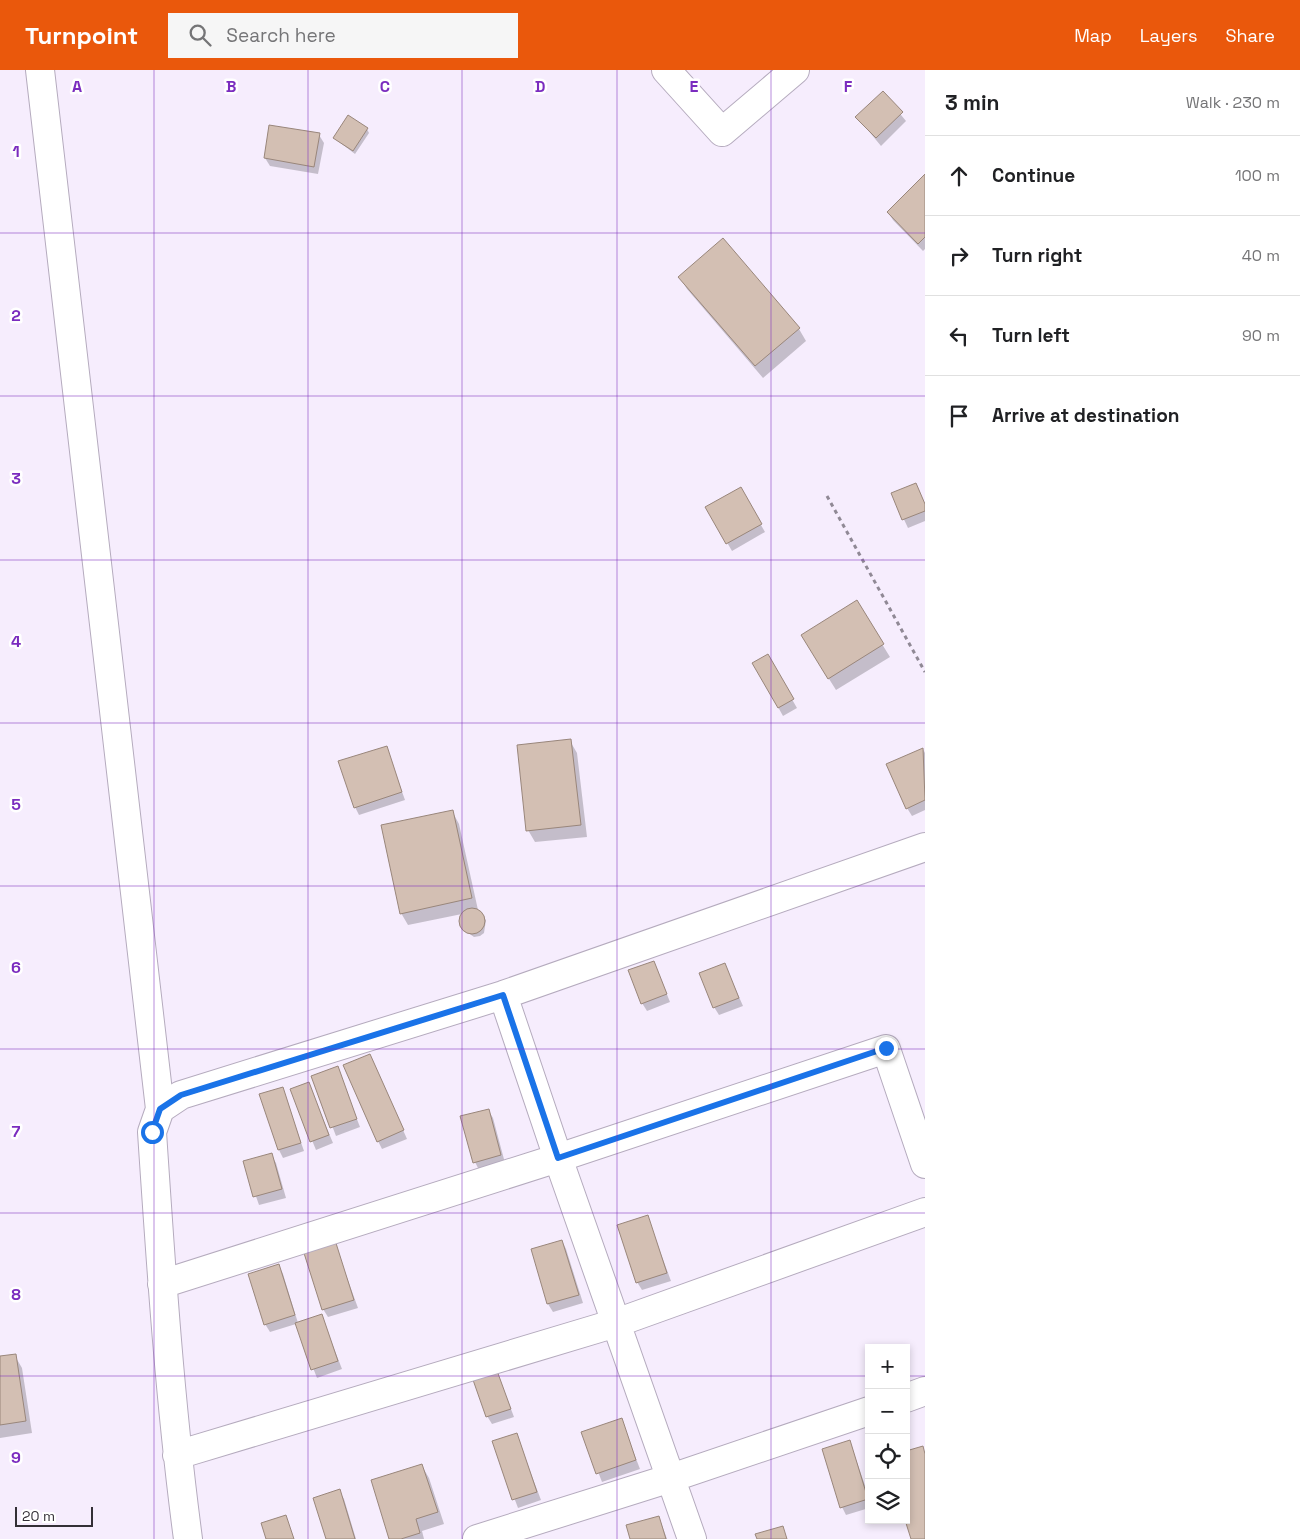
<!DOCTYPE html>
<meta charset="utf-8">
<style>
body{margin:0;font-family:"Space Grotesk",sans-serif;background:#f6f6f6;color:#202124}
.controls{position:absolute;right:15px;bottom:15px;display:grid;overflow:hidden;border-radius:0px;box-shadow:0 2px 8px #0003}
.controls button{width:45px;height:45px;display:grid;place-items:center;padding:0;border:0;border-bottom:1px solid #e0e0e0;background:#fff;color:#202124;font:25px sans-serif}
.scale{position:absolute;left:15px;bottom:12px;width:78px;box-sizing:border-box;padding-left:5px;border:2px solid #332f36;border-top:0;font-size:14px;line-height:18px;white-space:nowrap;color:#332f36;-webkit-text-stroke:4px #fff;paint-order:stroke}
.stop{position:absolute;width:15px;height:15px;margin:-11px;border:4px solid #1a73e8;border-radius:50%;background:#fff}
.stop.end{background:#1a73e8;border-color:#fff;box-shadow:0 1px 5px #0008}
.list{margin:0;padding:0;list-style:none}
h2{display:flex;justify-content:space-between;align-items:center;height:65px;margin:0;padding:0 20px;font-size:21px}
h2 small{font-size:16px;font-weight:400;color:#757577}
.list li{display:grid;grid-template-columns:32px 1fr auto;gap:15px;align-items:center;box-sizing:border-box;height:80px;padding:0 20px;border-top:1px solid #e0e0e0}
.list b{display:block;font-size:19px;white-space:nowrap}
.list em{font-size:16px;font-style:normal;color:#757577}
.icon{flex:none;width:28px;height:28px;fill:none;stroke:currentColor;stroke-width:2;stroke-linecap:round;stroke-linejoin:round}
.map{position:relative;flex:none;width:925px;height:1469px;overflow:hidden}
header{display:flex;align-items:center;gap:30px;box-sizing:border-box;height:70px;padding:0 25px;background:#ea580c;color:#fff}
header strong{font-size:24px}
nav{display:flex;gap:28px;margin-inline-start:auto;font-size:18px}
.search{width:350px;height:45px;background:#f6f6f6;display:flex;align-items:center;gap:12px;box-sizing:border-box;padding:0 18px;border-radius:0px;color:#757577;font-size:19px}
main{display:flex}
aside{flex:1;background:#fff}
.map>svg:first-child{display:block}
.shadow{fill:#0003}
.building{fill:#d3bfb3;stroke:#99867b}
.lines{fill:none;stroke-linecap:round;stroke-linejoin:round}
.minor-casing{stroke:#b5abbe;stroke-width:30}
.path{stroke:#908995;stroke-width:3;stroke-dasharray:4 4;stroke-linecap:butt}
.minor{stroke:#fff;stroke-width:28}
.route{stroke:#1a73e8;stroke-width:6}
.grid{fill:none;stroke:#7b2cbf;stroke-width:1;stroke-opacity:0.55}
.grid-label{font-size:16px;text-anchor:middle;font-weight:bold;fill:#7b2cbf;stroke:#fff;stroke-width:5;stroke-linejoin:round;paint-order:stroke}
</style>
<header>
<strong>Turnpoint</strong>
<div class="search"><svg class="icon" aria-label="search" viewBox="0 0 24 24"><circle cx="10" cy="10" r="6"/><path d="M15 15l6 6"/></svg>Search here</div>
<nav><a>Map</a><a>Layers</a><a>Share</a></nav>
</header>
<main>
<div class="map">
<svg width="925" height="1469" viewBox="0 0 925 1469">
<rect width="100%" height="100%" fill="#f6edfd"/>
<path class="shadow" d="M883 23 906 51 881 76 857 47Z
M367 59 369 63 355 84 334 68Z
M319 65 324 73 318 104 270 96 265 88Z
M925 106V179L923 181 893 150 888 142Z
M723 170 799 259 806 271 763 308 687 219 680 207Z
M916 414 925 434V451L908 458 892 424Z
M740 419 765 462 732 481 707 438Z
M856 532 890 587 836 620 809 577Z
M767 586 797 638 783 646 754 594Z
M570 671 577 683 587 767 535 772 528 760Z
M386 677 405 730 359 745 355 737Z
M923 679 925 683V740L912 746 907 738Z
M452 741 459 754 478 840 476 841 486 850 484 863 480 866 474 867 464 860 461 856 462 844 408 855 401 843Z
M654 892 670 932 647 941 642 933Z
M725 895 743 936 719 945 714 937Z
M370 985 407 1069 382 1079 378 1071Z
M337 998 360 1057 336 1066 313 1006Z
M308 1013 333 1073 316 1080 291 1019Z
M282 1018 304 1081 283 1088 279 1080Z
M488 1040 493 1048 505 1093 479 1100 475 1092Z
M271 1085 276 1093 286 1128 259 1135 244 1092Z
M647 1146 671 1211 642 1220 637 1212Z
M562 1171 566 1179 583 1233 553 1242 548 1234 532 1180Z
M334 1172 358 1238 328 1247 323 1239Z
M279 1196 283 1204 298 1253 321 1245 342 1299 317 1308 296 1254 270 1262 265 1254Z
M15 1286 22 1298 32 1363 0 1368V1288Z
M496 1300 514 1347 492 1354 487 1346Z
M621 1350 640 1399 602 1412 583 1363Z
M516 1364 541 1430 518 1438 493 1372Z
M850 1372 869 1427V1438L846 1445 842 1437Z
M422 1396 429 1408 444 1454 422 1461 424 1469H391Z
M339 1421 344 1429 356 1469H327Z
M659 1447 667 1469H631Z"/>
<path class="building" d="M883 21 903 42 876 68 855 47Z
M348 45 368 58 353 81 333 68Z
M269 55 320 63 314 97 264 88Z
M925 104V167L918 174 887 142Z
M723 168 800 258 755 296 678 207Z
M916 413 925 434V441L902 450 891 423Z
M741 417 762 454 726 474 705 437Z
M857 530 884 574 828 609 801 565Z
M768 584 794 629 778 638 752 593Z
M571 669 581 755 526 761 517 675Z
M387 676 402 722 354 738 338 691Z
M923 678 925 730 906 739 886 694Z
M453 740 472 828 400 844 381 755Z
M459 851a13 13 0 1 1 26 0a13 13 0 1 1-26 0Z
M654 891 667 924 641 934 628 900Z
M725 893 739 928 713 938 699 903Z
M370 984 404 1060 377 1072 343 995Z
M338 996 357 1049 330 1058 311 1006Z
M309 1012 329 1065 310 1072 290 1019Z
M283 1017 301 1073 278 1080 259 1024Z
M489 1039 501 1085 473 1093 460 1046Z
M272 1083 282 1119 253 1127 243 1091Z
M648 1145 667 1203 636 1213 617 1155Z
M335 1170 354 1230 322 1240 303 1180Z
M562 1170 579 1225 547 1234 531 1179Z
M279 1194 295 1245 264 1255 248 1204Z
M322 1244 338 1291 311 1300 295 1253Z
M16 1284 26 1351 0 1355V1286Z
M496 1298 511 1339 486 1347 472 1307Z
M622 1348 636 1390 596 1404 581 1362Z
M517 1363 537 1422 512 1430 492 1371Z
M850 1370 868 1429 840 1438 822 1379Z
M923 1376 925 1384V1469H911L905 1450 906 1381Z
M422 1394 438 1442 416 1449 420 1463 401 1469H389L371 1410Z
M340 1419 355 1469H326L313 1428Z
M286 1445 294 1469H266L261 1453Z
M659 1446 666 1469H630L626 1455Z
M783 1456 787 1469H757L755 1464Z"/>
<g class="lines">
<g class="minor-casing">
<path id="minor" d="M40 0 160 1039 152 1062C161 1198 170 1334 188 1469
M666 0 722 62 795 0
M503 925 558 1088 692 1469
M160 1039 181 1025 503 925 925 777
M162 1214 558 1088 886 979 925 1094
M906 1328 925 1321
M177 1385 616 1253 925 1142
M477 1469 671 1408 869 1341"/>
</g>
<path class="path" d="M827 426 925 602"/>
<use href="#minor" class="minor"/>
</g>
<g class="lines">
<path class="route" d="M152 1062 160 1039 181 1025 503 925 558 1088 886 978"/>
</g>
<path class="grid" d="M154 0V1469M308 0V1469M462 0V1469M617 0V1469M771 0V1469M0 163H925M0 326H925M0 490H925M0 653H925M0 816H925M0 979H925M0 1143H925M0 1306H869M906 1306H925"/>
<g class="grid-label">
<text x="77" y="22">A</text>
<text x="231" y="22">B</text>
<text x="385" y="22">C</text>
<text x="540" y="22">D</text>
<text x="694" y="22">E</text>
<text x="848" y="22">F</text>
<text x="16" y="87">1</text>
<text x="16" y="251">2</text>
<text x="16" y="414">3</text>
<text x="16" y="577">4</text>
<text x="16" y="740">5</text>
<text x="16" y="903">6</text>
<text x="16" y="1067">7</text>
<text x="16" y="1230">8</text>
<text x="16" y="1393">9</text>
</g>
</svg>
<div class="controls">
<button>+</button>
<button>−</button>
<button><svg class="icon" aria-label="locate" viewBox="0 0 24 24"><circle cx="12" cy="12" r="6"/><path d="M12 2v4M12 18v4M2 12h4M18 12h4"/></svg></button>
<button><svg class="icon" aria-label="layers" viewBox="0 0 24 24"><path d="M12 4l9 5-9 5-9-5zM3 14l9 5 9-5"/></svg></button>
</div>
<div class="scale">20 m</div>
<div class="stop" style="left:152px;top:1062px"></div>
<div class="stop end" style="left:886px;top:978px"></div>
</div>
<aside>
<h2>3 min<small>Walk · 230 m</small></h2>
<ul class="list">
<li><svg class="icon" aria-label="ahead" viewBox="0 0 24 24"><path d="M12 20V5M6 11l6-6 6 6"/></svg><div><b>Continue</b></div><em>100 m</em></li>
<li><svg class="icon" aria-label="right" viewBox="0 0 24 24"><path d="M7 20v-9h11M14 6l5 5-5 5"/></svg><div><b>Turn right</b></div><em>40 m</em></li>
<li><svg class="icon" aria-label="left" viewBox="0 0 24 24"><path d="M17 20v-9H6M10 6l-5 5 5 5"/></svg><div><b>Turn left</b></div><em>90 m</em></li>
<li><svg class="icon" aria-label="arrive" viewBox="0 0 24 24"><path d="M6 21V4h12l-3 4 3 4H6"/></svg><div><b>Arrive at destination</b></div></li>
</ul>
</aside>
</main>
